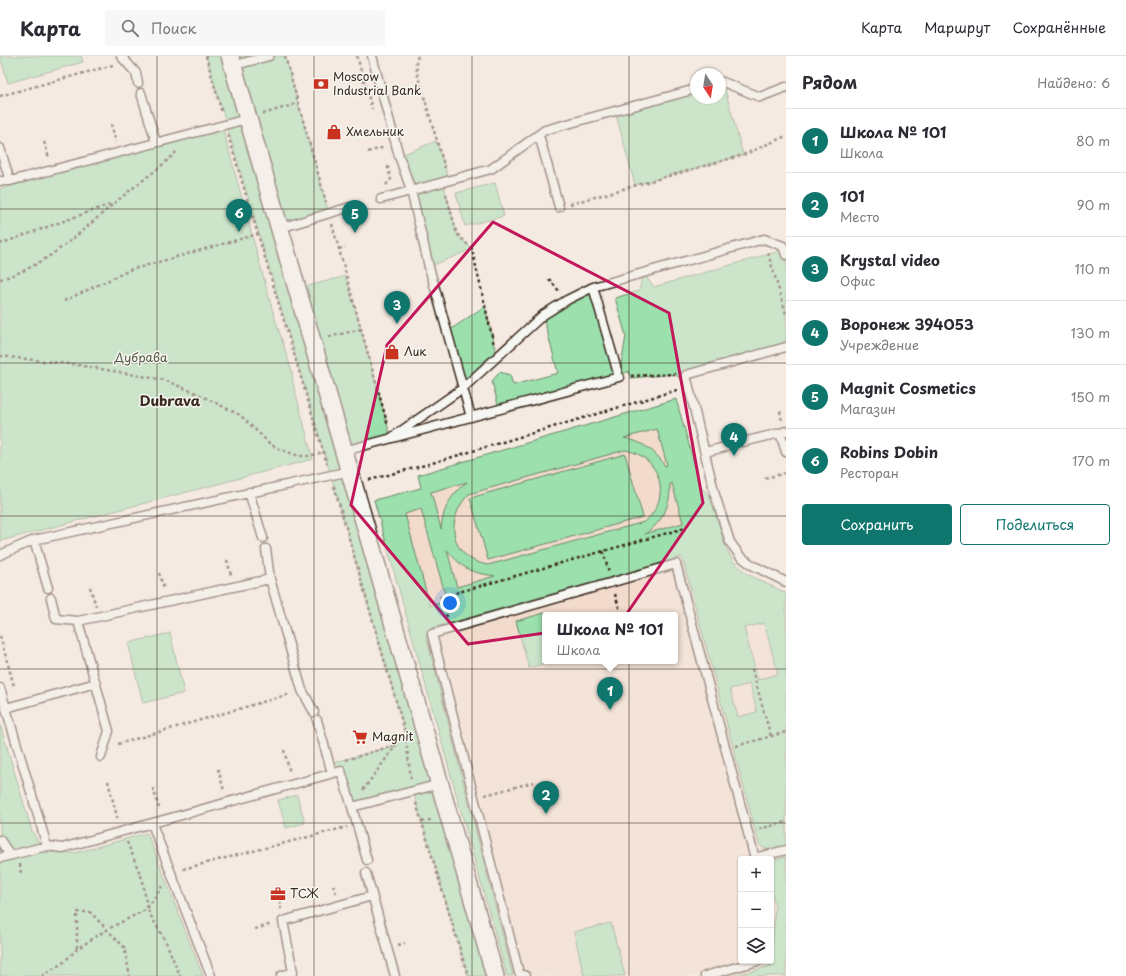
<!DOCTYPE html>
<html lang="ru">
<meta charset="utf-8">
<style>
body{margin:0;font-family:"Playpen Sans",sans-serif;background:#f7f7f7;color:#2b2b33}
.controls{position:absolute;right:12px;bottom:12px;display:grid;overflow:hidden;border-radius:4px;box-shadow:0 1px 3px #0004}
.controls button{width:36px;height:36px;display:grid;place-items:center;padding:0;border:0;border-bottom:1px solid #e1e1e2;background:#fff;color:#2b2b33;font:20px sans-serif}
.compass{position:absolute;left:690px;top:12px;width:36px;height:36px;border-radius:50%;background:#fff;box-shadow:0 1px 3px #0004;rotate:168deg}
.you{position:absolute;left:450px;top:547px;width:14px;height:14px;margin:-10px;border:3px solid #fff;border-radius:50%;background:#1a73e8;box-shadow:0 0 0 6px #1a73e833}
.badge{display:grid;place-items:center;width:26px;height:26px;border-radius:50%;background:#0f766e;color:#fff;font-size:13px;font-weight:700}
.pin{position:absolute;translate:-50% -33px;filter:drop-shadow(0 1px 2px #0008)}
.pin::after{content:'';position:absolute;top:21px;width:14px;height:12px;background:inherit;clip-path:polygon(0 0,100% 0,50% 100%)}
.popup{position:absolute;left:542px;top:556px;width:136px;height:52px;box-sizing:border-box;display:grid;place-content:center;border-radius:4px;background:#fff;filter:drop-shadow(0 1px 3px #0005);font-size:13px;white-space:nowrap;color:#7c7c81}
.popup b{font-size:15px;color:#2b2b33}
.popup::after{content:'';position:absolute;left:50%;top:100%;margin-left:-8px;border:8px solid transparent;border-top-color:#fff}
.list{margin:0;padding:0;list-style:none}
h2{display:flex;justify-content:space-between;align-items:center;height:52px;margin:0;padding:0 16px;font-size:17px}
h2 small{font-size:13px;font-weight:400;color:#7c7c81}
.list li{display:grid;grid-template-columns:26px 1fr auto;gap:12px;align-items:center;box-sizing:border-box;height:64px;padding:0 16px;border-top:1px solid #e1e1e2}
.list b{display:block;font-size:15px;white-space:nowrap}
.list p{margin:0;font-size:13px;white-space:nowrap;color:#7c7c81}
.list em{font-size:13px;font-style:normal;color:#7c7c81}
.actions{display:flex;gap:8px;padding:12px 16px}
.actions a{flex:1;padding:9px 0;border:1px solid #0f766e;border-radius:4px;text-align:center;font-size:14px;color:#0f766e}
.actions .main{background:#0f766e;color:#fff}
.icon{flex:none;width:22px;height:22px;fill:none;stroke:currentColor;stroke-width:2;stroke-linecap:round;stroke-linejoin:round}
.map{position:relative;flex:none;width:786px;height:920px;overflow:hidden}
header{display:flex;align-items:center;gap:24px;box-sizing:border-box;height:56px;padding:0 20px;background:#fff;border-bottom:1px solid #e1e1e2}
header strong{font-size:19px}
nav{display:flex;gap:22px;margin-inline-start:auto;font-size:14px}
.search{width:280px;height:36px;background:#f7f7f7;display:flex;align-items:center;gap:10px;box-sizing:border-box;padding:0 14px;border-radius:4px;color:#7c7c81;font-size:15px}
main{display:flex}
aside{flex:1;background:#fff}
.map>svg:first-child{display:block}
.built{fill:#f2dbcd;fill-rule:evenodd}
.green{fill:#9be0ad;stroke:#6b8566;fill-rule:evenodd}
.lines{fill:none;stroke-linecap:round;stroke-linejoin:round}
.service-casing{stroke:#3b2a1e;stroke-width:11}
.minor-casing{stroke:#3b2a1e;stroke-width:20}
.path{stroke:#3b2a1e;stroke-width:2.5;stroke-dasharray:3 3;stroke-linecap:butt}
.service{stroke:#f6f6f2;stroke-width:8}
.minor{stroke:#f6f6f2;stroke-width:17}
.marked{fill:none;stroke:#c2185b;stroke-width:3;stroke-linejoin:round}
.grid{fill:none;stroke:#3b2a1e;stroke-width:1;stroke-opacity:0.55}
.labels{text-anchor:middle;stroke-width:3;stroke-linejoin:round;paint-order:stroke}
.poi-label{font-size:12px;fill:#3b2a1e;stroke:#f6f6f2;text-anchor:start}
.park-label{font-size:12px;fill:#535842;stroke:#f6f6f2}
.quarter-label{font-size:14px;font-weight:bold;fill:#3b2a1e;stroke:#f6f6f2}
</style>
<header>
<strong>Карта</strong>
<div class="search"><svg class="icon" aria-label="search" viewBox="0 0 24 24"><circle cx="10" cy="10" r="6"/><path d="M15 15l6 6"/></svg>Поиск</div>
<nav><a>Карта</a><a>Маршрут</a><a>Сохранённые</a></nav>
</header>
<main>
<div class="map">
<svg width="786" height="920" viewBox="0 0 786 920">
<rect width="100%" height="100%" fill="#f4eae1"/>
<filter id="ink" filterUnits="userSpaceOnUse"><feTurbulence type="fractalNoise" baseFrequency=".025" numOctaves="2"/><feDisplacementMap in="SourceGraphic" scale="8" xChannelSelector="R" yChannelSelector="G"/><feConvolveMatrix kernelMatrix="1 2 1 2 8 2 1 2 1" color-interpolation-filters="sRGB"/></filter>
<g filter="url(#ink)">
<path class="built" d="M676 343 727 521 786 553V843L774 915 756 920H507L374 444 421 432 418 419ZM545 559H675V605H545ZM741 803H771V905H741Z"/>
<path class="green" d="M0 0H81L83 6 8 27Z
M206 0H285L329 158 280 171 297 233 346 220 391 382 345 395 495 920H468L413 735 352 751 341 715 332 717 329 708 396 689 405 676 331 420Z
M720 26H723L743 99 635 129 615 55 696 33V42H720Z
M223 73 273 256 292 316 293 327 313 403 0 485V133Z
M436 85 449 124 443 126 457 178 472 193 429 211 399 100Z
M495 127 504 160 465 170 456 137Z
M783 190 786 199V291L686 319 689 330 675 318 631 322 628 315 619 321 499 353 492 325 500 316 510 319 513 329 558 317 543 259 593 231 619 320 626 280 615 242 639 235 643 217 654 231 776 196Z
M485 250 497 302 463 332 447 276Z
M676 343 701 431 712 442 725 490 733 505 747 518 786 537V790C775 793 767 797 759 788L682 501 433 572 428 575 426 580 513 920H507L374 444 421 432 418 419ZM657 373 667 409 665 410C656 395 641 385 624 382ZM625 394C661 400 673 443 644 466L488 509C450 503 444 464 469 438ZM467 426C450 439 443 453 441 473L431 436ZM672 427 683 467 645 478C662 467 671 449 670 428ZM421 453 447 545 430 550 405 458ZM447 494C465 514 468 516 495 520L457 531ZM764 567 778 618 758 624 744 572ZM750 628 757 656 738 661 730 633Z
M625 398 643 461 488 504 470 442Z
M548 556 549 559H545V605H553L529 612 516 565Z
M170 577 184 637 143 647 128 587Z
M0 668 32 775 44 796 75 797 147 777 203 920H0Z
M297 739 305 767 286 772 278 744Z
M786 801V920H733L771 910 775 850 771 834V807L773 804Z
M611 867 625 920H584L574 876Z"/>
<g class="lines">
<g class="service-casing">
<path id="service" d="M121 0 136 17 138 27
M372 0 399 100 411 134 429 211 471 361
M232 10 269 0
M720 26H723L760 41 786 31
M141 37 156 86
M539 79 559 151
M0 92 10 125
M0 125H10L247 63
M381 143 491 113 545 74 696 33
M280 172 350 151
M786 291 686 319 715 439 730 486 740 500 752 509 786 526
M786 375 780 377 786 396
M391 382 463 332 543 259 567 244 593 231 764 183 783 190 786 199
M743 386 780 377
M344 395 619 321 593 231
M705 396 725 391
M249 436 263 482
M34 484 48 532
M266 493 270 523
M0 499 34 484 350 415
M51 542 56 563 78 565
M0 632 47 790
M6 652 96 627
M317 664 332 717
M101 701 109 675 78 565 270 523 302 634 314 656
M352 751 367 804
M152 768 211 920
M0 784 10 799
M0 802 47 790 62 792 341 715 352 751 440 728
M754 802 786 794
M366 817 395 920
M281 920 293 916 283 865 372 840
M526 920 519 917 432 578 676 508 755 803
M705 920 758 905"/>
</g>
<g class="minor-casing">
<path id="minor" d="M230 0 495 920"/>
</g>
<path class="path" d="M206 0 222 57
M285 0 326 146
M357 0 372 53
M418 0 416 6 417 17 445 112
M348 24 362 19
M0 40 113 9
M263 58 299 47
M111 68 116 86
M228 79 327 408
M44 86 49 102
M368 96 385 91
M386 129 391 123 387 108
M446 138 457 178 472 193 494 289
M570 148 743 99 786 80
M332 168 388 370
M0 188 111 148
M339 193 345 191
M768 197 786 258
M0 223C48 211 86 170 123 140 141 125 161 112 177 95
M549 223 559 235
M64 245 130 214 258 178
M329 281 361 273
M0 300 78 309 164 324 196 337 240 359 270 388 279 393 299 400H309L324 396
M631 320 675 318
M780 355 782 365
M765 422 786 417
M369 424 429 408 677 334
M334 430 405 676 411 724
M603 495 609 516
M227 504 231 519
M159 517 164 534
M90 531 96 550
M615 538 620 555
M447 561 441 541 685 472
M0 580 14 630
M752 613 771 681
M118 688 290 638
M736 690 786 676
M284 694 290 717
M346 704 395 689
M218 713 224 735
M108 725 118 765
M153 732 159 752
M363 734 405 677
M485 739 534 726
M416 747 468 920
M422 766 433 763
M759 773 786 766
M127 786 143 825 147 853 166 886 180 920
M20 808 21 820
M183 813 347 771
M333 829 336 837
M280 845 281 853
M255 873 272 868
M398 889 405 887
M77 892V856H90L124 891 130 920
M42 920 64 906 77 893 106 874 147 853 163 829"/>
<use href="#service" class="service"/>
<use href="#minor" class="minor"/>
</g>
</g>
<path d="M0 0H786V920H0ZM493 166 669 257 703 447 621 566 468 588 351 449 387 289Z" fill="#f4eae1" fill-opacity=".55" fill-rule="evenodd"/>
<path class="marked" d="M493 166 669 257 703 447 621 566 468 588 351 449 387 289Z"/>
<path class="grid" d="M157 0V920M314 0V920M472 0V920M629 0V920M0 153H786M0 307H786M0 460H786M0 613H786M0 767H786"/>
<defs>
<g id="bank-bare" transform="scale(1.2)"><path d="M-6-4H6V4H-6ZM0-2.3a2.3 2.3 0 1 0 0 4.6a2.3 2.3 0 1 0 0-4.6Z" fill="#c8321e" stroke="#f6f6f2" stroke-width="2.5" paint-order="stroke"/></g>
<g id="shop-bare" transform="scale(1.2)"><path d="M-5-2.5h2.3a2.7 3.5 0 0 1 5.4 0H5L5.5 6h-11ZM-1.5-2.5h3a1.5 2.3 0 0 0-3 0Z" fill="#c8321e" stroke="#f6f6f2" stroke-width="2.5" paint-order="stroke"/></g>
<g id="supermarket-bare" transform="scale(1.2)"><path d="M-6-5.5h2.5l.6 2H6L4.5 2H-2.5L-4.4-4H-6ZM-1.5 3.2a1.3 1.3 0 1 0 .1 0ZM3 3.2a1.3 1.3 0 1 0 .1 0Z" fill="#c8321e" stroke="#f6f6f2" stroke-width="2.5" paint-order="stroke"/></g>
<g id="office-bare" transform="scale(1.2)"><path d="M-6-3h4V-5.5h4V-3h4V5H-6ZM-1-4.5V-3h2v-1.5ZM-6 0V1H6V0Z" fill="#c8321e" stroke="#f6f6f2" stroke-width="2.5" paint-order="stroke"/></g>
</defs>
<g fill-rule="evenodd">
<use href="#bank-bare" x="321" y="28"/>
<use href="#shop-bare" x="334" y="76"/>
<use href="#shop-bare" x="392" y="296"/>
<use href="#supermarket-bare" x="360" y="681"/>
<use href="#office-bare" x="278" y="838"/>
</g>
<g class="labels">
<g class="poi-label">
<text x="333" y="25">Moscow<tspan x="333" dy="14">Industrial Bank</tspan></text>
<text x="346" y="80">Хмельник</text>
<text x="404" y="300">Лик</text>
<text x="372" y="685">Magnit</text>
<text x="290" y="842">ТСЖ</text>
</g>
<g class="park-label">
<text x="141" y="306">Дубрава</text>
</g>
<g class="quarter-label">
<text x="170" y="350">Dubrava</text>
</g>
</g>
</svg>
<div class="controls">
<button>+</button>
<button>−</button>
<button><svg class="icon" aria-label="layers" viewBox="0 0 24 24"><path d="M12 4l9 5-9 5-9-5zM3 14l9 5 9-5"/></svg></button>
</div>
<svg class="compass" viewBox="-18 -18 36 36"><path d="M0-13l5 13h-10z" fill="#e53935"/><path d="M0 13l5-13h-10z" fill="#7c7c81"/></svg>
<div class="you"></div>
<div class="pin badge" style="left:610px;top:654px">1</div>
<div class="popup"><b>Школа № 101</b>Школа</div>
<div class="pin badge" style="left:546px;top:758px">2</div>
<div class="pin badge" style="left:397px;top:268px">3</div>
<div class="pin badge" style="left:734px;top:400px">4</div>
<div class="pin badge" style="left:355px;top:177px">5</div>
<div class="pin badge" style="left:239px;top:176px">6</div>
</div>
<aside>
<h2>Рядом<small>Найдено: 6</small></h2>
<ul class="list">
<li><span class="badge">1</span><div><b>Школа № 101</b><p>Школа</p></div><em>80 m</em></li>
<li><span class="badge">2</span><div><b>101</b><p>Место</p></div><em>90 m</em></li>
<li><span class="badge">3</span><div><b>Krystal video</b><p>Офис</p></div><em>110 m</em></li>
<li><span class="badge">4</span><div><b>Воронеж 394053</b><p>Учреждение</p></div><em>130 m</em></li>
<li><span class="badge">5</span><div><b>Magnit Cosmetics</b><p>Магазин</p></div><em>150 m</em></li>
<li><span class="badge">6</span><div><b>Robins Dobin</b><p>Ресторан</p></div><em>170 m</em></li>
</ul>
<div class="actions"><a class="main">Сохранить</a><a>Поделиться</a></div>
</aside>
</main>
